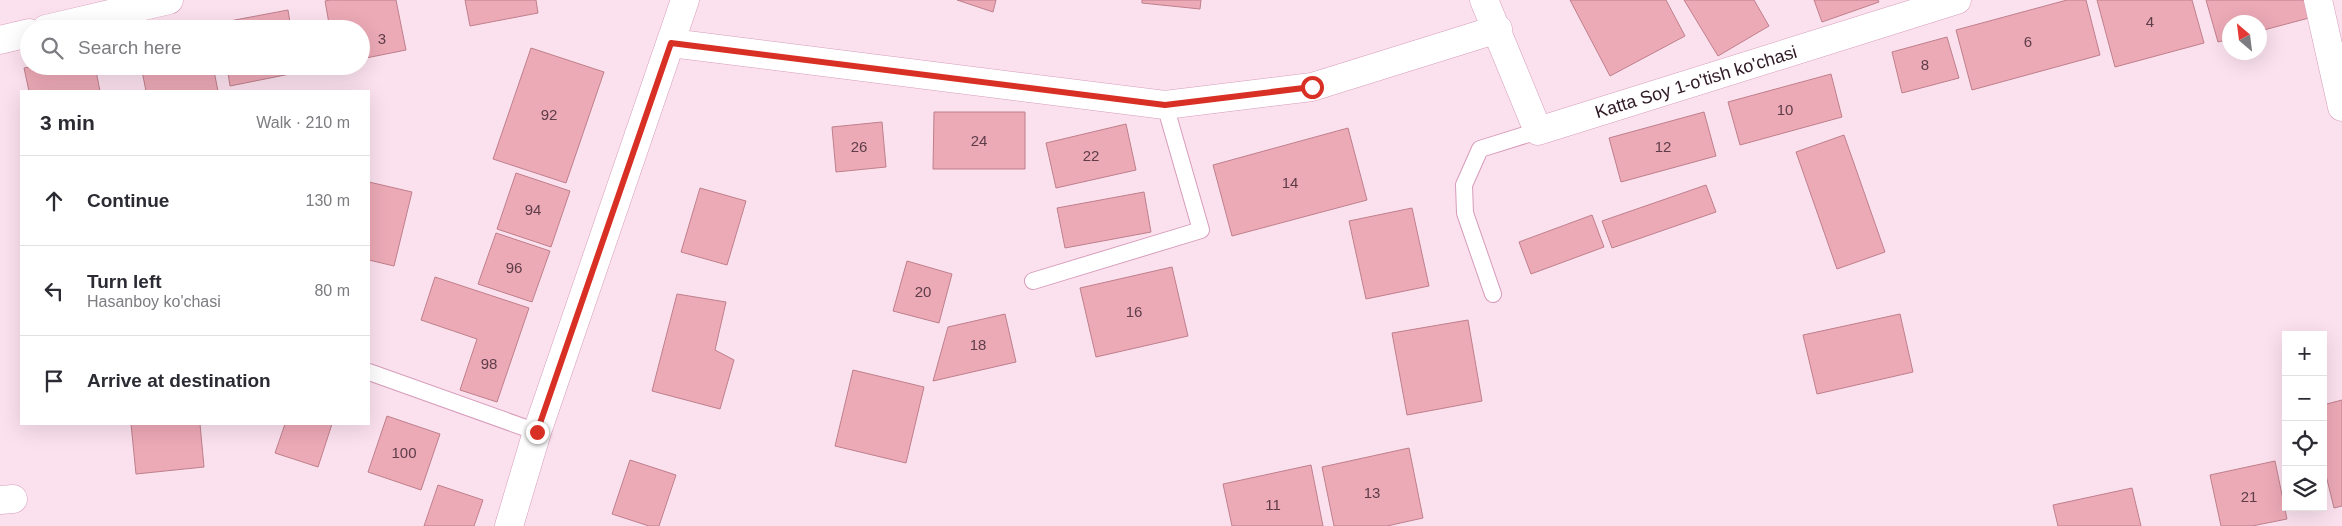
<!DOCTYPE html>
<meta charset="utf-8">
<style>
body{margin:0;font-family:Helvetica,sans-serif;background:#f7f7f7;color:#2b2b33}
.controls{position:absolute;right:15px;bottom:15px;display:grid;overflow:hidden;border-radius:0px;box-shadow:0 5px 20px #0002}
.controls button{width:45px;height:45px;display:grid;place-items:center;padding:0;border:0;border-bottom:1px solid #e1e1e2;background:#fff;color:#2b2b33;font:25px sans-serif}
.compass{position:absolute;left:2222px;top:15px;width:45px;height:45px;border-radius:50%;background:#fff;box-shadow:0 5px 20px #0002;rotate:332deg}
.stop{position:absolute;width:15px;height:15px;margin:-11px;border:4px solid #d93025;border-radius:50%;background:#fff}
.stop.end{background:#d93025;border-color:#fff;box-shadow:0 1px 5px #0008}
.list{margin:0;padding:0;list-style:none}
h2{display:flex;justify-content:space-between;align-items:center;height:65px;margin:0;padding:0 20px;font-size:21px}
h2 small{font-size:16px;font-weight:400;color:#7c7c81}
.list li{display:grid;grid-template-columns:32px 1fr auto;gap:15px;align-items:center;box-sizing:border-box;height:90px;padding:0 20px;border-top:1px solid #e1e1e2}
.list b{display:block;font-size:19px;white-space:nowrap}
.list p{margin:0;font-size:16px;white-space:nowrap;color:#7c7c81}
.list em{font-size:16px;font-style:normal;color:#7c7c81}
.icon{flex:none;width:28px;height:28px;fill:none;stroke:currentColor;stroke-width:2;stroke-linecap:round;stroke-linejoin:round}
.map{position:relative;flex:none;width:2342px;height:526px;overflow:hidden}
.search{position:absolute;background:#fff;box-shadow:0 5px 20px #0002;left:20px;top:20px;width:350px;height:55px;display:flex;align-items:center;gap:12px;box-sizing:border-box;padding:0 18px;border-radius:28px;color:#7c7c81;font-size:19px}
.panel{position:absolute;background:#fff;box-shadow:0 5px 20px #0002;left:20px;top:90px;width:350px;height:335px;border-radius:0px}
.map>svg:first-child{display:block}
.building{fill:#eca9b6;stroke:#bf7f8c}
.lines{fill:none;stroke-linecap:round;stroke-linejoin:round}
.service-casing{stroke:#d79cbb;stroke-width:18}
.minor-casing{stroke:#d79cbb;stroke-width:29}
.tertiary-casing{stroke:#d79cbb;stroke-width:29}
.service{stroke:#fff;stroke-width:16}
.minor{stroke:#fff;stroke-width:28}
.tertiary{stroke:#fff;stroke-width:28}
.route{stroke:#d93025;stroke-width:6}
.labels{text-anchor:middle;stroke-width:5;stroke-linejoin:round;paint-order:stroke}
.number-label{font-size:15px;fill:#5e3d49}
.street-label{font-size:18px;fill:#2f1925;stroke:#fff}
</style>
<div class="map">
<svg width="2342" height="526" viewBox="0 0 2342 526">
<rect width="100%" height="100%" fill="#fbe1ee"/>
<path class="building" d="M330 0H396L406 50 361 59V29H330L325 1Z
M465 0H536L538 13 470 26Z
M957 0H996L993 12Z
M1142 0H1201L1200 9 1142 3Z
M1570 0H1666L1685 36 1610 76Z
M1684 0H1754L1769 26 1718 56Z
M1814 0H1878L1879 2 1822 22Z
M2067 0H2086L2100 55 1972 90 1956 30Z
M2097 0H2192L2204 43 2115 67Z
M2206 0H2304L2309 18 2260 31V22H2230V39L2218 42Z
M288 10 291 29H220L219 23Z
M1947 37 1959 78 1902 93 1892 52Z
M531 48 604 72 566 183 493 159Z
M35 66H95L100 91H29L24 68Z
M141 66H213L218 91H146Z
M227 66H299L300 72 230 86Z
M1831 74 1842 117 1740 145 1728 102Z
M934 112H1025V169H933Z
M1704 112 1716 156 1621 182 1609 138Z
M882 122 886 167 836 172 832 127Z
M1126 124 1136 170 1056 188 1046 143Z
M1348 128 1367 200 1232 236 1213 165Z
M1844 135 1885 252 1837 269 1796 152Z
M516 173 570 191 551 247 497 229Z
M369 182 412 192 394 266 369 260Z
M1706 185 1716 212 1612 248 1602 221Z
M700 188 746 201 727 265 681 252Z
M1144 192 1151 232 1065 248 1057 208Z
M1412 208 1429 286 1366 299 1349 221Z
M1592 215 1604 247 1531 274 1519 242Z
M496 233 550 251 532 302 478 284Z
M907 261 952 274 939 323 893 311Z
M1172 267 1188 336 1096 357 1080 288Z
M435 277 529 308 497 402 460 390 477 339 421 320Z
M677 294 726 302 715 350 734 360 720 409 652 391Z
M1005 314 1016 362 933 381 948 327Z
M1900 314 1913 372 1817 394 1803 335Z
M1468 320 1482 401 1407 415 1392 333Z
M853 370 924 387 906 463 835 446Z
M2342 400V506L2334 508 2323 463V405Z
M387 416 440 434 421 490 368 472Z
M131 424H200L204 467 136 474Z
M285 424H332L318 467 275 453Z
M1409 448 1423 518 1387 526H1334L1322 467Z
M630 460 676 475 659 526H649L612 514Z
M2275 461 2287 519 2252 526H2221L2210 475Z
M1311 465 1323 526H1232L1223 484Z
M438 485 483 500 474 526H424Z
M2132 488 2141 526H2058L2053 505Z"/>
<g class="lines">
<g class="service-casing">
<path id="service" d="M1033 281 1201 230 1165 105
M1493 294 1465 213 1464 185 1480 149 1538 131
M369 372 537 432"/>
</g>
<g class="minor-casing">
<path id="minor" d="M1484 0 1538 131 1957 0
M2318 0 2342 107
M46 29 169 0
M0 40 29 33
M671 43 1165 105 1312 87 1498 29
M0 500 13 499"/>
</g>
<g class="tertiary-casing">
<path id="tertiary" d="M509 526 537 432 685 0"/>
</g>
<use href="#service" class="service"/>
<use href="#minor" class="minor"/>
<use href="#tertiary" class="tertiary"/>
</g>
<g class="lines">
<path class="route" d="M537 432 671 43 1165 105 1312 87"/>
</g>
<g class="labels">
<g class="number-label">
<text x="2150" y="27">4</text>
<text x="382" y="44">3</text>
<text x="2028" y="47">6</text>
<text x="1925" y="70">8</text>
<text x="1785" y="115">10</text>
<text x="549" y="120">92</text>
<text x="979" y="146">24</text>
<text x="859" y="152">26</text>
<text x="1663" y="152">12</text>
<text x="1091" y="161">22</text>
<text x="1290" y="188">14</text>
<text x="533" y="215">94</text>
<text x="514" y="273">96</text>
<text x="923" y="297">20</text>
<text x="1134" y="317">16</text>
<text x="978" y="350">18</text>
<text x="489" y="369">98</text>
<text x="404" y="458">100</text>
<text x="1372" y="498">13</text>
<text x="2249" y="502">21</text>
<text x="1273" y="510">11</text>
</g>
<g class="street-label">
<text transform="translate(1696 82) rotate(-17)" y="6">Katta Soy 1-o'tish ko'chasi</text>
</g>
</g>
</svg>
<div class="controls">
<button>+</button>
<button>−</button>
<button><svg class="icon" aria-label="locate" viewBox="0 0 24 24"><circle cx="12" cy="12" r="6"/><path d="M12 2v4M12 18v4M2 12h4M18 12h4"/></svg></button>
<button><svg class="icon" aria-label="layers" viewBox="0 0 24 24"><path d="M12 4l9 5-9 5-9-5zM3 14l9 5 9-5"/></svg></button>
</div>
<svg class="compass" viewBox="-18 -18 36 36"><path d="M0-13l5 13h-10z" fill="#e53935"/><path d="M0 13l5-13h-10z" fill="#7c7c81"/></svg>
<div class="stop" style="left:1312px;top:87px"></div>
<div class="stop end" style="left:537px;top:432px"></div>
<div class="search"><svg class="icon" aria-label="search" viewBox="0 0 24 24"><circle cx="10" cy="10" r="6"/><path d="M15 15l6 6"/></svg>Search here</div>
<section class="panel">
<h2>3 min<small>Walk · 210 m</small></h2>
<ul class="list">
<li><svg class="icon" aria-label="ahead" viewBox="0 0 24 24"><path d="M12 20V5M6 11l6-6 6 6"/></svg><div><b>Continue</b></div><em>130 m</em></li>
<li><svg class="icon" aria-label="left" viewBox="0 0 24 24"><path d="M17 20v-9H6M10 6l-5 5 5 5"/></svg><div><b>Turn left</b><p>Hasanboy ko'chasi</p></div><em>80 m</em></li>
<li><svg class="icon" aria-label="arrive" viewBox="0 0 24 24"><path d="M6 21V4h12l-3 4 3 4H6"/></svg><div><b>Arrive at destination</b></div></li>
</ul>
</section>
</div>
